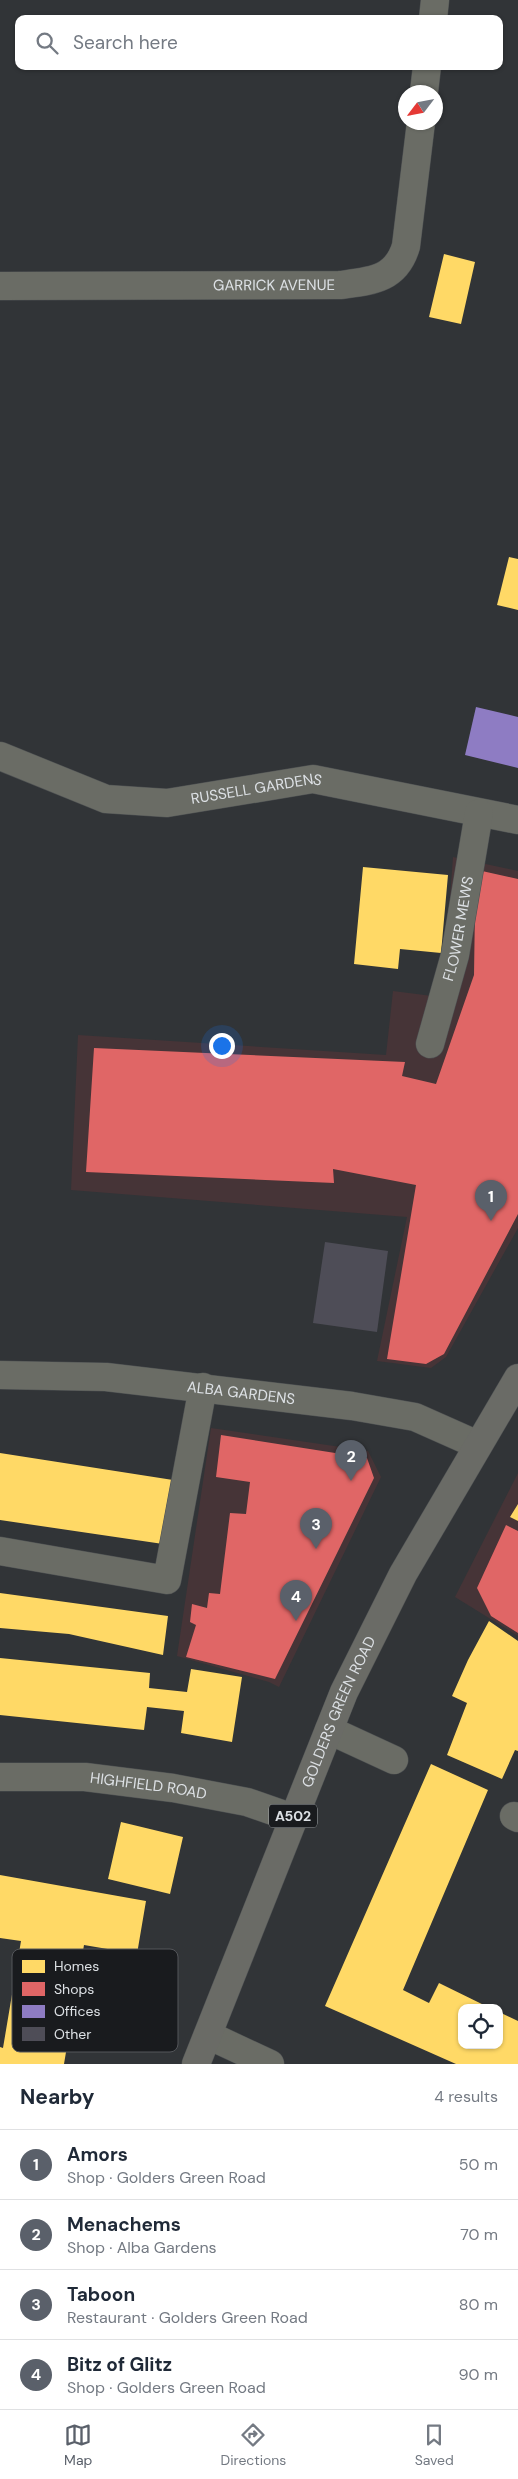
<!DOCTYPE html>
<meta charset="utf-8">
<style>
body{margin:0;font-family:"DM Sans",sans-serif;background:#f6f6f7;color:#1f2937}
.controls{position:absolute;right:15px;bottom:15px;display:grid;overflow:hidden;border-radius:10px;box-shadow:0 1px 4px #0004}
.controls button{width:45px;height:45px;display:grid;place-items:center;padding:0;border:0;border-bottom:1px solid #e0e1e3;background:#fff;color:#1f2937;font:25px sans-serif}
.compass{position:absolute;left:398px;top:85px;width:45px;height:45px;border-radius:50%;background:#fff;box-shadow:0 1px 4px #0004;rotate:238deg}
.you{position:absolute;left:221px;top:1045px;width:18px;height:18px;margin:-12px;border:4px solid #fff;border-radius:50%;background:#1a73e8;box-shadow:0 0 0 8px #1a73e833}
.badge{display:grid;place-items:center;width:32px;height:32px;border-radius:50%;background:#5a606a;color:#fff;font-size:16px;font-weight:700}
.pin{position:absolute;translate:-50% -41px;filter:drop-shadow(0 1px 2px #0008)}
.pin::after{content:'';position:absolute;top:26px;width:18px;height:15px;background:inherit;clip-path:polygon(0 0,100% 0,50% 100%)}
.list{margin:0;padding:0;list-style:none}
h2{display:flex;justify-content:space-between;align-items:center;height:65px;margin:0;padding:0 20px;font-size:21px}
h2 small{font-size:16px;font-weight:400;color:#747a83}
.list li{display:grid;grid-template-columns:32px 1fr auto;gap:15px;align-items:center;box-sizing:border-box;height:70px;padding:0 20px;border-top:1px solid #e0e1e3}
.list b{display:block;font-size:19px;white-space:nowrap}
.list p{margin:0;font-size:16px;white-space:nowrap;color:#747a83}
.list em{font-size:16px;font-style:normal;color:#747a83}
.icon{flex:none;width:28px;height:28px;fill:none;stroke:currentColor;stroke-width:2;stroke-linecap:round;stroke-linejoin:round}
.map{position:relative;flex:none;width:518px;height:2064px;overflow:hidden}
.search{position:absolute;background:#fff;box-shadow:0 1px 4px #0004;left:15px;right:15px;top:15px;height:55px;display:flex;align-items:center;gap:12px;box-sizing:border-box;padding:0 18px;border-radius:10px;color:#747a83;font-size:19px}
.sheet{height:345px;background:#fff}
nav{display:flex;justify-content:space-around;align-items:center;box-sizing:border-box;height:70px;border-top:1px solid #e0e1e3;background:#fff;font-size:14px;color:#747a83}
nav a{display:grid;justify-items:center;gap:2px}
nav .on{color:#5a606a}
.map>svg:first-child{display:block}
.commercial{fill:#463437}
.homes{fill:#ffd966}
.shops{fill:#e06666}
.offices{fill:#8e7cc3}
.building{fill:#4e4d57}
.lines{fill:none;stroke-linecap:round;stroke-linejoin:round}
.minor-casing{stroke:#4d5052;stroke-width:29}
.major-casing{stroke:#4d5052;stroke-width:29}
.minor{stroke:#6a6c65;stroke-width:28}
.major{stroke:#6a6b66;stroke-width:28}
.labels{text-anchor:middle;stroke-width:5;stroke-linejoin:round;paint-order:stroke}
.shield{fill:#191b1e;stroke:#a2a6a9;stroke-width:1}
.shield-label{font-size:14px;font-weight:bold;fill:#dde1e5}
.street-label{font-size:15px;fill:#dde1e5;stroke:#191b1e}
.key{fill:#191b1e;stroke:#54565a;stroke-width:1}
.key-label{font-size:14px;fill:#dde1e5}
</style>
<div class="map">
<svg width="518" height="2064" viewBox="0 0 518 2064">
<rect width="100%" height="100%" fill="#313437"/>
<path class="commercial" d="M453 857 518 871V1228L446 1357 431 1368 377 1361 407 1217 71 1190 78 1035 386 1055 393 991 432 996 446 951Z
M211 1428 368 1451 381 1477 279 1687 269 1682 177 1656Z
M518 1473V1636L455 1597Z"/>
<path class="homes" d="M444 254 475 262 461 324 429 317Z
M509 557 518 559V610L497 605Z
M363 867 448 875 441 953 400 949 398 969 354 964Z
M0 1453 173 1480 163 1544 0 1520Z
M518 1504V1521L510 1517Z
M0 1593 168 1616 163 1655 69 1634 0 1628Z
M489 1621 518 1641V1751L515 1750 502 1779 447 1755 467 1703 452 1696 468 1660Z
M0 1658 150 1673 149 1688 187 1692 191 1669 242 1677 232 1742 181 1733 184 1711 147 1707 144 1730 0 1715Z
M431 1764 488 1790 403 1990 429 2003 439 1983 490 2008H462V2045H499V2012L518 2021V2064H456L325 2006Z
M121 1822 183 1837 170 1894 108 1879Z
M0 1875 146 1901 137 1954 84 1945 64 2064H0V2047L3 2048 21 1941 0 1938Z"/>
<path class="shops" d="M482 871 518 879V1214L444 1354 426 1364 387 1359 416 1185 333 1169 334 1183 86 1172 94 1048 405 1062 402 1076 436 1084 474 975 475 907Z
M221 1435 367 1458 374 1478 275 1679 186 1657 196 1625 190 1622 192 1604 207 1608 209 1593 220 1594 230 1513 246 1514 250 1482 216 1477Z
M506 1525 518 1531V1633L491 1616 477 1588Z"/>
<path class="offices" d="M476 707 518 717V768L465 755Z"/>
<path class="building" d="M325 1242 388 1251 377 1332 313 1323Z"/>
<g class="lines">
<g class="minor-casing">
<g id="minor">
<path d="M433 19 435 0"/>
<path d="M424 92 427 66"/>
<path id="s1" d="M0 286 340 285C371 281 396 280 406 246L421 122"/>
<path id="s2" d="M0 756 106 799 167 803 313 779 518 820"/>
<path id="s3" d="M430 1044 455 955 479 813"/>
<path id="s4" d="M0 1375 106 1377 352 1406 415 1417 478 1445"/>
<path d="M0 1551 167 1580 203 1387"/>
<path d="M329 1730 394 1760"/>
<path id="s5" d="M0 1777H85L173 1788 247 1802 293 1818"/>
<path d="M514 1816 518 1818"/>
<path d="M208 2035 270 2064"/>
</g>
</g>
<g class="major-casing">
<g id="major">
<path id="s6" d="M196 2064 344 1692 403 1574 518 1378"/>
</g>
</g>
<use href="#minor" class="minor"/>
<use href="#major" class="major"/>
</g>
<g class="labels">
<rect class="shield" x="269" y="1804.5" width="48" height="23" rx="4"/>
<g class="shield-label">
<text x="293" y="1821">A502</text>
</g>
<g class="street-label">
<text dy="5" stroke="none"><textPath href="#s1" startOffset="274">GARRICK AVENUE</textPath></text>
<text dy="5" stroke="none"><textPath href="#s2" startOffset="266">RUSSELL GARDENS</textPath></text>
<text dy="5" stroke="none"><textPath href="#s3" startOffset="119">FLOWER MEWS</textPath></text>
<text dy="5" stroke="none"><textPath href="#s4" startOffset="242">ALBA GARDENS</textPath></text>
<text dy="5" stroke="none"><textPath href="#s6" startOffset="380">GOLDERS GREEN ROAD</textPath></text>
<text dy="5" stroke="none"><textPath href="#s5" startOffset="149">HIGHFIELD ROAD</textPath></text>
</g>
</g>
<rect x="12" y="1949" width="166" height="103" rx="8" class="key"/>
<rect x="22" y="1960" width="23" height="13" fill="#ffd966"/>
<rect x="22" y="1982" width="23" height="14" fill="#e06666"/>
<rect x="22" y="2005" width="23" height="13" fill="#8e7cc3"/>
<rect x="22" y="2027" width="23" height="14" fill="#4e4d57"/>
<g class="key-label">
<text x="54" y="1971">Homes</text>
<text x="54" y="1994">Shops</text>
<text x="54" y="2016">Offices</text>
<text x="54" y="2039">Other</text>
</g>
</svg>
<div class="controls">
<button><svg class="icon" aria-label="locate" viewBox="0 0 24 24"><circle cx="12" cy="12" r="6"/><path d="M12 2v4M12 18v4M2 12h4M18 12h4"/></svg></button>
</div>
<svg class="compass" viewBox="-18 -18 36 36"><path d="M0-13l5 13h-10z" fill="#e53935"/><path d="M0 13l5-13h-10z" fill="#747a83"/></svg>
<div class="you"></div>
<div class="pin badge" style="left:491px;top:1221px">1</div>
<div class="pin badge" style="left:351px;top:1481px">2</div>
<div class="pin badge" style="left:316px;top:1549px">3</div>
<div class="pin badge" style="left:296px;top:1621px">4</div>
<div class="search"><svg class="icon" aria-label="search" viewBox="0 0 24 24"><circle cx="10" cy="10" r="6"/><path d="M15 15l6 6"/></svg>Search here</div>
</div>
<section class="sheet">
<h2>Nearby<small>4 results</small></h2>
<ul class="list">
<li><span class="badge">1</span><div><b>Amors</b><p>Shop · Golders Green Road</p></div><em>50 m</em></li>
<li><span class="badge">2</span><div><b>Menachems</b><p>Shop · Alba Gardens</p></div><em>70 m</em></li>
<li><span class="badge">3</span><div><b>Taboon</b><p>Restaurant · Golders Green Road</p></div><em>80 m</em></li>
<li><span class="badge">4</span><div><b>Bitz of Glitz</b><p>Shop · Golders Green Road</p></div><em>90 m</em></li>
</ul>
</section>
<nav>
<a class="on"><svg class="icon" aria-label="map" viewBox="0 0 24 24"><path d="M3 6l6-2 6 2 6-2v14l-6 2-6-2-6 2zM9 4v14M15 6v14"/></svg>Map</a>
<a><svg class="icon" aria-label="directions" viewBox="0 0 24 24"><path d="M12 3l9 9-9 9-9-9zM9 14v-3h6M13 9l2 2-2 2"/></svg>Directions</a>
<a><svg class="icon" aria-label="saved" viewBox="0 0 24 24"><path d="M7 4h10v16l-5-4-5 4z"/></svg>Saved</a>
</nav>
